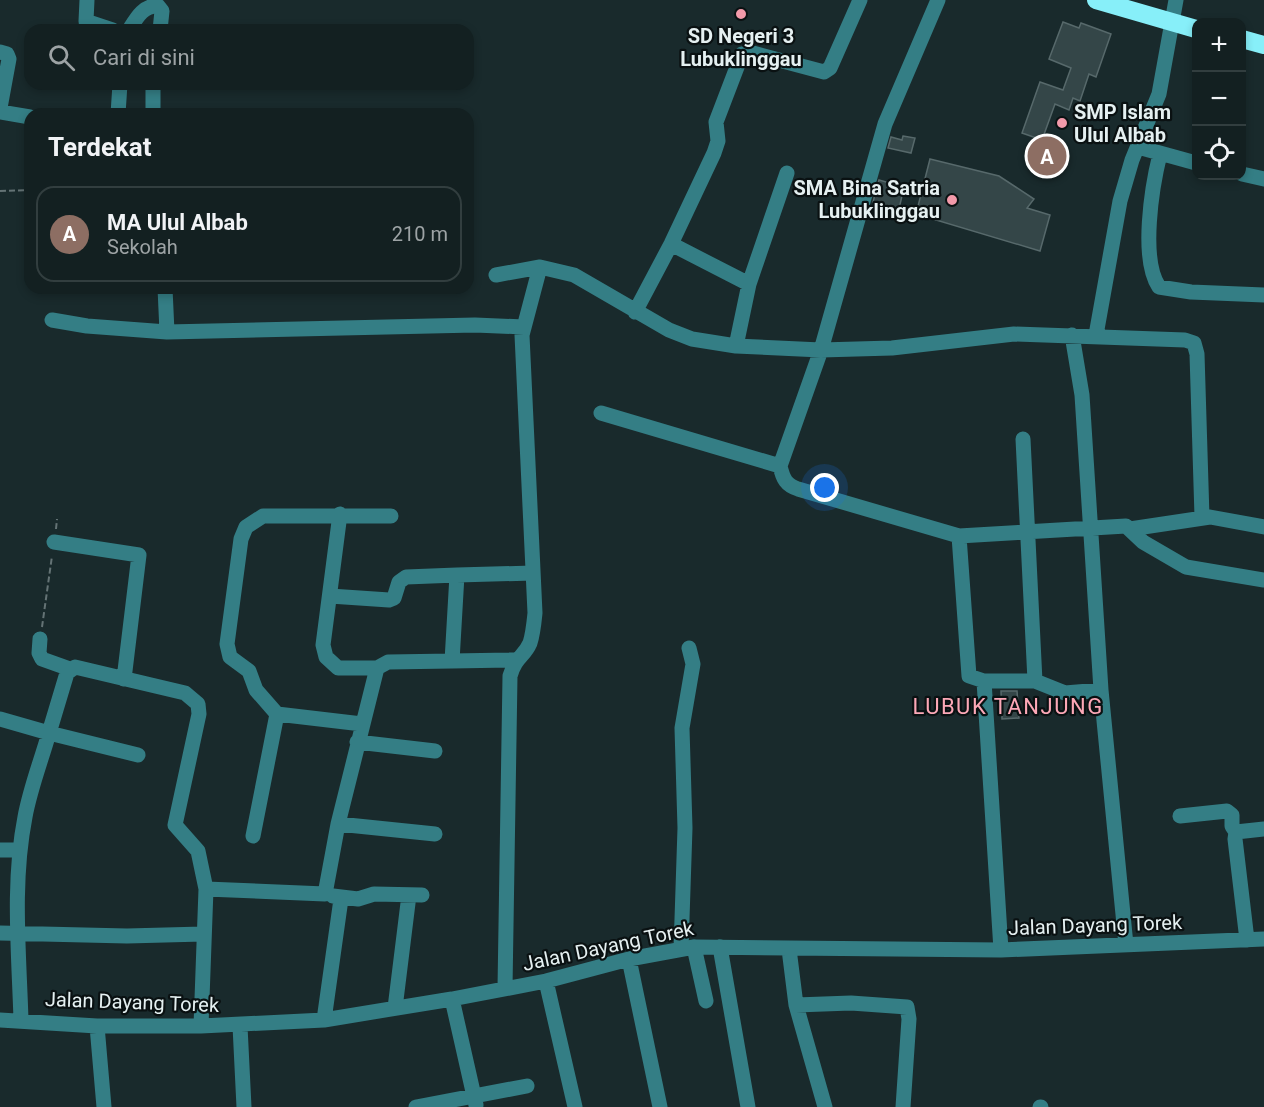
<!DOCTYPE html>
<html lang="id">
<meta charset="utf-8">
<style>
body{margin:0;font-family:Roboto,sans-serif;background:#1c282a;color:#f1f3f6}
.controls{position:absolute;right:18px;top:18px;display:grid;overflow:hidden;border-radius:12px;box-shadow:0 3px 9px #0003}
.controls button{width:54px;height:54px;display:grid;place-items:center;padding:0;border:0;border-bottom:2px solid #323e3f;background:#132021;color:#f1f3f6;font:30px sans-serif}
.you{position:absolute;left:825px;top:488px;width:21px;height:21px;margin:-15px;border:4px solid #fff;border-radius:50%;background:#1a73e8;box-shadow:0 0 0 9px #1a73e833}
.badge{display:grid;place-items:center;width:39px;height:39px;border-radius:50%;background:#ea580c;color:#fff;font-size:20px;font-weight:700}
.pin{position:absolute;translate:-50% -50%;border:3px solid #fff;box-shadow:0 2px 6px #0006}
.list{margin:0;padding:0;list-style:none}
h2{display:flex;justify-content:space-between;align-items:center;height:78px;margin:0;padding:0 24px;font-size:26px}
h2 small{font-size:20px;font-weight:400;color:#9da3a5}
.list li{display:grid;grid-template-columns:39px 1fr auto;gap:18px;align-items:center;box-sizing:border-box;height:96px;margin:0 12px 12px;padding:0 12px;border:2px solid #323e3f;border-radius:18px}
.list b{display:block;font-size:22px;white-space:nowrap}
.list p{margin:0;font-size:20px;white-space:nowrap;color:#9da3a5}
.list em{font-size:20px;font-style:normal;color:#9da3a5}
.icon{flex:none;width:33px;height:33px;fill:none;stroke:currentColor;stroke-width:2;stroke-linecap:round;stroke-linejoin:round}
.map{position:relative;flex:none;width:1264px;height:1107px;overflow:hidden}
.search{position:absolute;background:#132021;box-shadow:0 3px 9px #0003;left:24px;top:24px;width:450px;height:66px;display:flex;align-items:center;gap:15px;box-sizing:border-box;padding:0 21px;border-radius:18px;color:#9da3a5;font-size:22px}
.panel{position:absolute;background:#132021;box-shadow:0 3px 9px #0003;left:24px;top:108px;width:450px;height:186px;border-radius:18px}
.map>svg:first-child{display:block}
.building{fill:#344648;stroke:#57696b;stroke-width:1.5}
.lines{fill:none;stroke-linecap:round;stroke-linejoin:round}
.path{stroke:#647375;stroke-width:2;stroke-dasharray:6 3;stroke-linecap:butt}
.minor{stroke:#347e85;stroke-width:15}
.highway{stroke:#87eff9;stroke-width:18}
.poi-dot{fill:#f39aaa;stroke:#0a1112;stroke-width:2}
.labels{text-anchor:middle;stroke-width:4.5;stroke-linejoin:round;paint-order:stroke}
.poi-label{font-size:20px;font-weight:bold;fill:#e5f0f1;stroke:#0a1112}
.street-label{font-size:20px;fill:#e5f0f1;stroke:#0a1112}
.quarter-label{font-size:22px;letter-spacing:1.5px;fill:#fca8b7;stroke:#0a1112}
</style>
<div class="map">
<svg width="1264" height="1107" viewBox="0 0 1264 1107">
<rect width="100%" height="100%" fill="#192a2c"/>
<path class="building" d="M1063 22 1079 28 1081 23 1111 34 1096 77 1089 74 1080 101 1073 98 1069 110 1055 104 1042 140 1022 133 1040 82 1063 90 1071 68 1049 59Z
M903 136 915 138 911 153 888 148 891 137 902 140Z
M930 159 999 176 1034 199 1027 208 1050 215 1040 251 916 214Z
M879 180 904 187 899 209 873 202Z
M1001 691H1017L1019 718 1002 719Z"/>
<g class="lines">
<path class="path" d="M0 191 30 190
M56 529 57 519
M42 627 52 556"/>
<path class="minor" d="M87 0 86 21 113 30
M938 0 885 124 821 350 780 466C783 479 786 485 798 489L959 536 1126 526 1143 542 1186 567 1264 580
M129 30C136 19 143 5 158 6L162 11 160 30
M0 52 7 54 9 59 0 108
M0 112 30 117
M118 114 120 84
M153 114V84
M1138 147 1196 163
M1160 154C1152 186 1140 259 1159 287L1191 292 1264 295
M1242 174 1264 179
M671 244 749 284
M496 275 540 267 574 275 669 330 692 339 736 346 821 350 892 348 1014 334 1185 340 1194 343 1197 354 1202 517
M165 288 167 332 475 325 524 327
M635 312 671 244 714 153 718 141 716 122 742 54 753 53 824 72 830 68 860 0
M52 320 87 326 167 332
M1072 335 1082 395 1101 690 1126 945
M1096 335 1120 201 1132 160 1159 94 1176 0
M736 346 749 284 787 173
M601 413 780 466
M1023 439 1035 681
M340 514 323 645 326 657 338 668H377
M1130 529 1210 517 1264 527
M959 536 969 676 984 681H1035L1065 693 1101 690
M54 542 139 555 124 679
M330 596 389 600 394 598 399 582 406 577 457 575
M40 639 39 653 42 659 70 669
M452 661 514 660
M984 681 1001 950
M0 719 49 733 67 673 75 667 185 693 198 704 199 714 175 825 198 851 206 889 201 1026
M362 724 277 714 256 690 249 671 230 657 227 644 241 539 246 527 263 516H391
M357 742 435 751
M1180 816 1227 811 1232 815V826L1236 832 1235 839 1247 940
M338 824 435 834
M1236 832 1264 829
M253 836 277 714
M0 850H20
M206 889 325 894 338 824 377 668 388 662 452 661 457 575 533 573
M333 896 358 899 374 894 422 895
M0 933 127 936 203 934
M694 947 706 1001
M720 947 748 1107
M681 949 685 828 682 728 693 664 689 648
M789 949 796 1005 825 1107
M629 959 660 1107
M546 981 575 1107
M505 988 510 676C516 656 524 657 530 643 533 634 534 623 535 613L522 335 540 267
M452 999 476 1105
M796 1005 851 1003 907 1007 909 1019 903 1107
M395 1008 409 895
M0 1020 97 1026H201L324 1020 452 999 546 981 629 959 694 947 1001 950 1264 939
M21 1020C19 953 12 883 25 817 30 789 41 761 49 733L138 755
M324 1020 341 899
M97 1026 104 1107
M240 1026 244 1107
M416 1107 527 1086
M1040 1107H1041"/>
<path class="highway" d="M1096 0 1196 29
M1242 39 1264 45"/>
</g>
<g class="poi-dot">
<circle cx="741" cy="14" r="6"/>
<circle cx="1062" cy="123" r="6"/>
<circle cx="952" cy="200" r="6"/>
</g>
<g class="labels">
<g class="poi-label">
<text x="741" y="43">SD Negeri 3<tspan x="741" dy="23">Lubuklinggau</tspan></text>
<text x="1074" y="119" text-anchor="start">SMP Islam<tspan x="1074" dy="23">Ulul Albab</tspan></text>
<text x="940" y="195" text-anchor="end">SMA Bina Satria<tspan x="940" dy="23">Lubuklinggau</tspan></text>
</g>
<g class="street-label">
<text transform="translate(1095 925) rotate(-2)" y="7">Jalan Dayang Torek</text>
<text transform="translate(608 946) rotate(-12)" y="7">Jalan Dayang Torek</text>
<text transform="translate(132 1002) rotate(2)" y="7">Jalan Dayang Torek</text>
</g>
<g class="quarter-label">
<text x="1008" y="714">LUBUK TANJUNG</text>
</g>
</g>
</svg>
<div class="controls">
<button>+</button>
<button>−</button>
<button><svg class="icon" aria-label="locate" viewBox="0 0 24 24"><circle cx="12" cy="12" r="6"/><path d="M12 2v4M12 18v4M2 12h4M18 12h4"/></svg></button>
</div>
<div class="you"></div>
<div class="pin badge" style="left:1047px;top:156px;background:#8d6e63">A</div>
<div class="search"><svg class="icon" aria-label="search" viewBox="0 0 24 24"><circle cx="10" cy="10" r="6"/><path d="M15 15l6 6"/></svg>Cari di sini</div>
<section class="panel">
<h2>Terdekat<small></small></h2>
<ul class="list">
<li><span class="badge" style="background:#8d6e63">A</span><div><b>MA Ulul Albab</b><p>Sekolah</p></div><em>210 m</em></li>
</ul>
</section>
</div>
